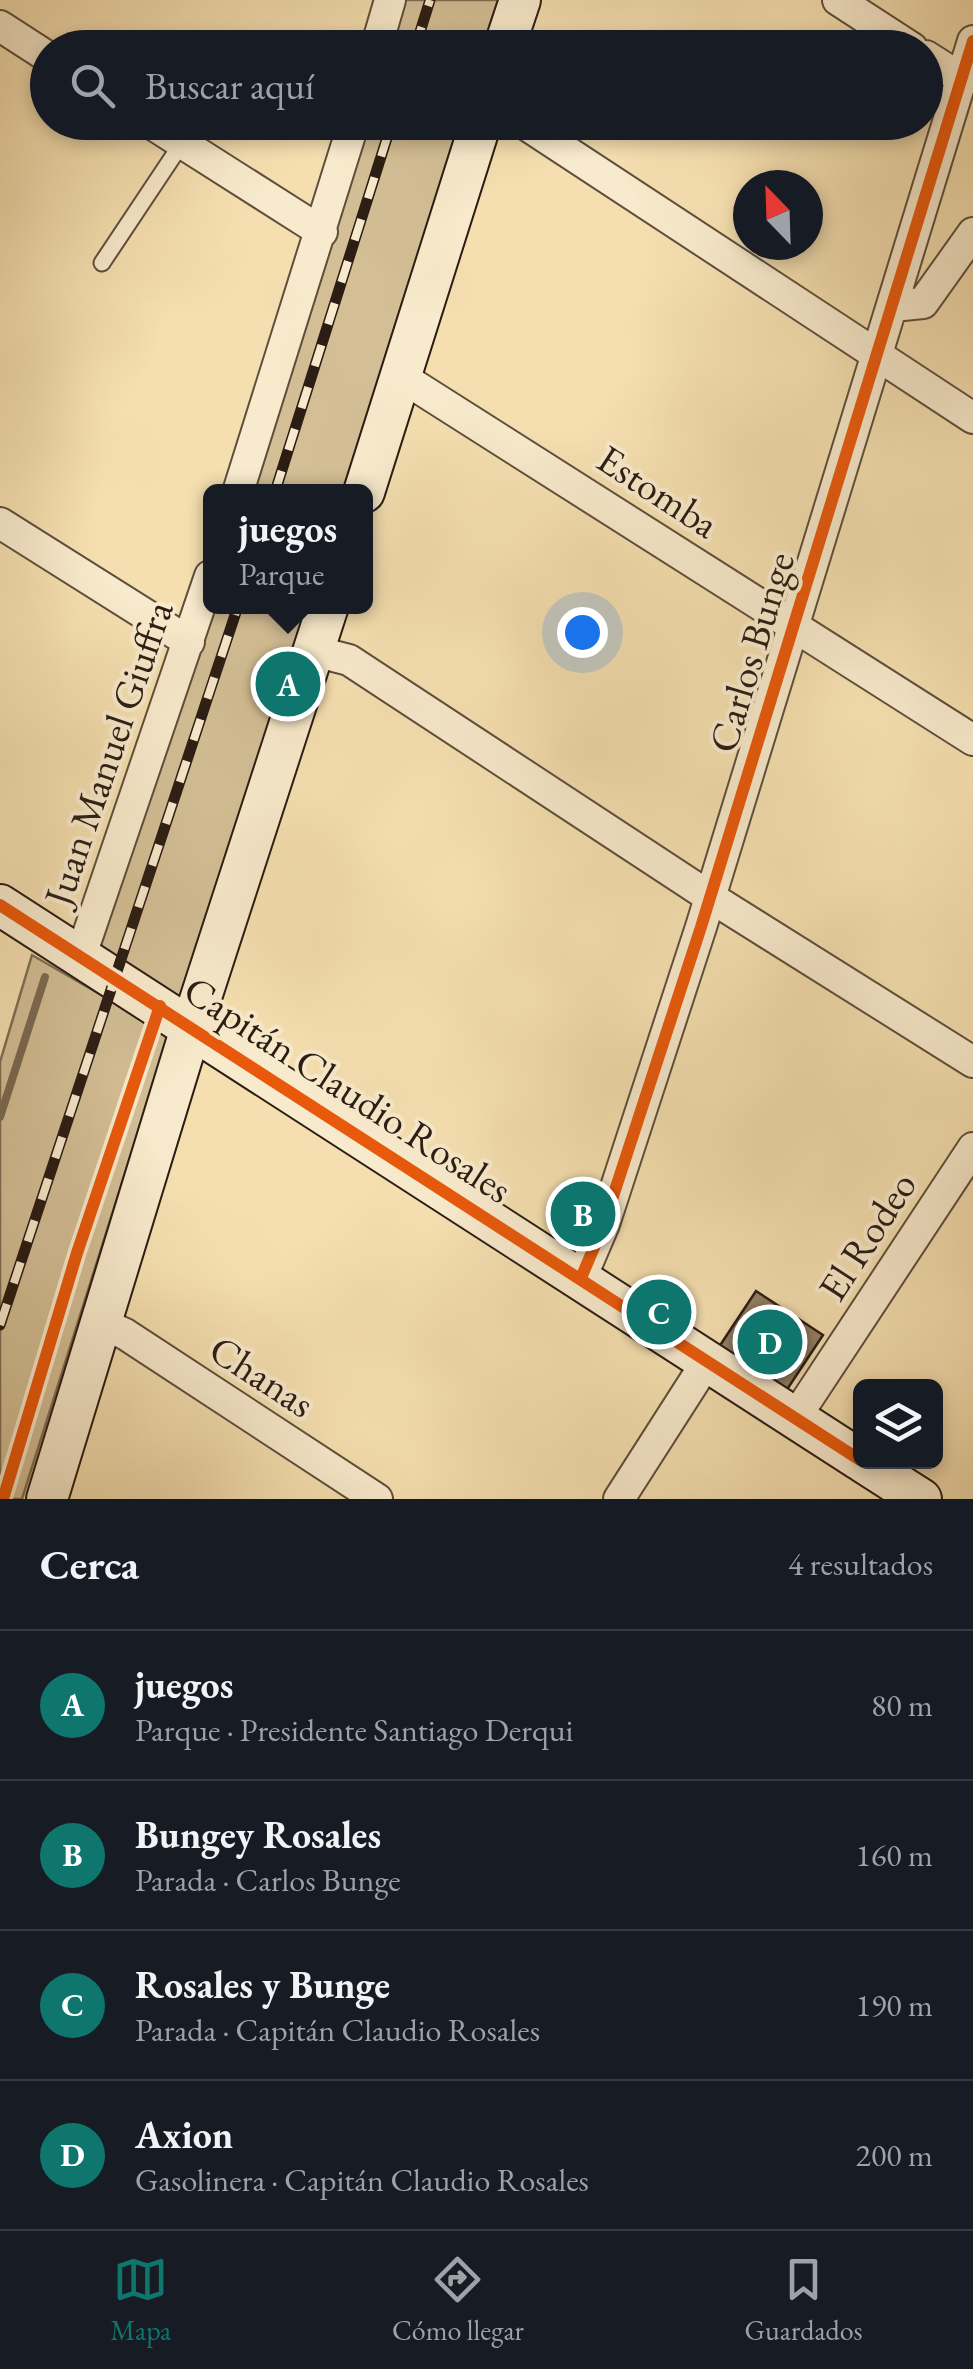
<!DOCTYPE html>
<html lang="es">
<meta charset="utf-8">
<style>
body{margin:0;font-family:"EB Garamond",serif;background:#20242c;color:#f1f3f6}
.controls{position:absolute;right:30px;bottom:30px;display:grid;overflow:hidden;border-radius:15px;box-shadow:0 5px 15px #0003}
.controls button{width:90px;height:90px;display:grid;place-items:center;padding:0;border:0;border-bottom:2px solid #363941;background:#171b24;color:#f1f3f6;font:50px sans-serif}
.compass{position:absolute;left:733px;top:170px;width:90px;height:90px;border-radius:50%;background:#171b24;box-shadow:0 5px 15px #0003;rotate:337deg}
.you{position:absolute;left:582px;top:632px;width:35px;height:35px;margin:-25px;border:8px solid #fff;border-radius:50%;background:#1a73e8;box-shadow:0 0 0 15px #1a73e833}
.badge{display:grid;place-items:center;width:65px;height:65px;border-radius:50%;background:#0f766e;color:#fff;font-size:32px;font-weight:700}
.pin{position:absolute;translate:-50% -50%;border:5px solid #fff;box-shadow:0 2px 10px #0006}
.popup{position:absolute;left:203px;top:484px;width:170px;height:130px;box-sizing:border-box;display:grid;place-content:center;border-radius:15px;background:#171b24;filter:drop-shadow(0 2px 8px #0005);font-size:32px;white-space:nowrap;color:#9ea1a6}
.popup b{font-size:38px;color:#f1f3f6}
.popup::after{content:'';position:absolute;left:50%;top:100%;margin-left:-20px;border:20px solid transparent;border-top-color:#171b24}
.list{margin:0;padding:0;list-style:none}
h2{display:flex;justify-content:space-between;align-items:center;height:130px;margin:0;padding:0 40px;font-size:42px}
h2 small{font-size:32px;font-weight:400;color:#9ea1a6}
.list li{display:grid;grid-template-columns:65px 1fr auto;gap:30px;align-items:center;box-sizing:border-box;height:150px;padding:0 40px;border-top:2px solid #363941}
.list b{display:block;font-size:38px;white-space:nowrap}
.list p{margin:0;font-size:32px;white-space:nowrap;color:#9ea1a6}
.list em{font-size:32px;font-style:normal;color:#9ea1a6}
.icon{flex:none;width:55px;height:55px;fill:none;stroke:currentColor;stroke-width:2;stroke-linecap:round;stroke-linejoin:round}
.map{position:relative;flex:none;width:973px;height:1499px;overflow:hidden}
.search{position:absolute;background:#171b24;box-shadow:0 5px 15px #0003;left:30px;right:30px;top:30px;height:110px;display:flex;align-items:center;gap:25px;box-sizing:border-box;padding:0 35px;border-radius:55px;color:#9ea1a6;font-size:38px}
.sheet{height:730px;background:#171b24}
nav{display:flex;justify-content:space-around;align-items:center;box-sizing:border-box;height:140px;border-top:2px solid #363941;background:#171b24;font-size:28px;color:#9ea1a6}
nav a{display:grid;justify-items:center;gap:5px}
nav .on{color:#0f766e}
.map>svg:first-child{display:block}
.green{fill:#d3be95;stroke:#7f6e54;stroke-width:2.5}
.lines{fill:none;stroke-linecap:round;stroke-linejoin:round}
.stream{stroke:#7b6a52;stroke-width:8}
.building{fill:#948265;stroke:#2b1d14;stroke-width:2.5}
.lane-casing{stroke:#5e4e3b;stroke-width:19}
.street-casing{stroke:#5e4e3b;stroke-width:34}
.secondary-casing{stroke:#2b1d14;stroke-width:44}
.lane{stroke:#f8eacc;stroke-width:15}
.street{stroke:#f8eacc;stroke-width:30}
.secondary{stroke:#f8eacc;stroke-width:40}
.rail-casing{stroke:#2b1d14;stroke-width:11}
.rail{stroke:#f8eacc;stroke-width:8;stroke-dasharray:22;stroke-linecap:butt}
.cycleway-casing{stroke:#f8eacc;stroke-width:19}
.cycleway{stroke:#e8590c;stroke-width:12}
.labels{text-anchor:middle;stroke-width:8;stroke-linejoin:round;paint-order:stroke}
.street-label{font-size:40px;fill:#2b1d14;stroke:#f8eacc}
</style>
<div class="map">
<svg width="973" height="1499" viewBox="0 0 973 1499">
<rect width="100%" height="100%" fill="#f5dfb0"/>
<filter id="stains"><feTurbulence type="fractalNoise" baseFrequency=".002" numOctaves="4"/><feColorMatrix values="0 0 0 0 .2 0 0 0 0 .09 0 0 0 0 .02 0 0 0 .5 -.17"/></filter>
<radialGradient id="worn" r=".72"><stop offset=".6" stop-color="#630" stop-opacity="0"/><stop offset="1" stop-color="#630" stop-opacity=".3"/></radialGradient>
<path class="green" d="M390 0H498L483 47 376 48Z
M354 123H460L346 491 238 492Z
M210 606 310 607 186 1010 98 955 189 642Z
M32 955 169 1034 22 1499H0V1062Z"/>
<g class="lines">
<path class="stream" d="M0 1117 45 977"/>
</g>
<path class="building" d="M756 1291 823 1335 784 1394 717 1350Z"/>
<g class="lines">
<g class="lane-casing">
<path id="lane" d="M102 263 182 143"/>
</g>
<g class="street-casing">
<path id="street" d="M838 0 912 48
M0 26 48 57
M376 48 390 0
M926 56 962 79
M149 122 322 232
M522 122 973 418
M893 306 923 303 973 233
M400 376 973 740
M238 492 354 122
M0 523 189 642
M314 651 349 660 710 897 973 1062
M81 955 210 576
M581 1278 604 1224 701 927 973 41
M101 1323 125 1334 377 1499
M795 1418 973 1148
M619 1499 708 1360"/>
</g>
<g class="secondary-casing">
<path id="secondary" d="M504 48 520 0
M364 492 481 122
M0 905 860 1460
M863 1462 921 1499
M47 1499 192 1025 328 606"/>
</g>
<use href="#lane" class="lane"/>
<use href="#street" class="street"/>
<use href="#secondary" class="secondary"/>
<g class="rail-casing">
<path id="rail" d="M415 48 430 0
M275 492 392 122
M0 1325 238 606"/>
</g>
<use href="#rail" class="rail"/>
<g class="cycleway-casing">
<path id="cycleway" d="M0 905 860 1460
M581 1278 604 1224 701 927 973 41
M3 1499 77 1253 160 1006"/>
</g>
<use href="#cycleway" class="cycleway"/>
</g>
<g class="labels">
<g class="street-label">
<text transform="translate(658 491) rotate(33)" y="14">Estomba</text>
<text transform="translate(751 652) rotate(-73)" y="14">Carlos Bunge</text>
<text transform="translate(108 753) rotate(-71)" y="14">Juan Manuel Giuffra</text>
<text transform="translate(348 1089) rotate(33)" y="14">Capitán Claudio Rosales</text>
<text transform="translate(867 1236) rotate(-57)" y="14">El Rodeo</text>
<text transform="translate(262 1376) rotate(33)" y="14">Chanas</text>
</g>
</g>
<rect width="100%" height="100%" filter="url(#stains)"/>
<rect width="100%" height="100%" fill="url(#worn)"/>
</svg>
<div class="controls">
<button><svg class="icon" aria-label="layers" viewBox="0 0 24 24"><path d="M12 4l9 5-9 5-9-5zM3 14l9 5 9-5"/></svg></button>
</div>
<svg class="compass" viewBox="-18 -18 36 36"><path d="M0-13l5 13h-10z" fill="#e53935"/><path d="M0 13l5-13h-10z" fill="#9ea1a6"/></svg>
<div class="you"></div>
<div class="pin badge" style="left:288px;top:684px">A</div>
<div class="popup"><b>juegos</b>Parque</div>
<div class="pin badge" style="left:583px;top:1214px">B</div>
<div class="pin badge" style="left:659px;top:1312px">C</div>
<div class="pin badge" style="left:770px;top:1342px">D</div>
<div class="search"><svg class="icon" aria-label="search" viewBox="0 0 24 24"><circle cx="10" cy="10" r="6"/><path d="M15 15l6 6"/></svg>Buscar aquí</div>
</div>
<section class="sheet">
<h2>Cerca<small>4 resultados</small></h2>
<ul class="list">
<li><span class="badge">A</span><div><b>juegos</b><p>Parque · Presidente Santiago Derqui</p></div><em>80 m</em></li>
<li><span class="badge">B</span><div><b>Bungey Rosales</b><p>Parada · Carlos Bunge</p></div><em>160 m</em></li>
<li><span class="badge">C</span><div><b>Rosales y Bunge</b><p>Parada · Capitán Claudio Rosales</p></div><em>190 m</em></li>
<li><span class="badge">D</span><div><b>Axion</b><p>Gasolinera · Capitán Claudio Rosales</p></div><em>200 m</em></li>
</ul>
</section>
<nav>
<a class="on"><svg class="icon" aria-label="map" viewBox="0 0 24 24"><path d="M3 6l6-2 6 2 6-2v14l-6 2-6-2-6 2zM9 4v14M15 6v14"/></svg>Mapa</a>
<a><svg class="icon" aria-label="directions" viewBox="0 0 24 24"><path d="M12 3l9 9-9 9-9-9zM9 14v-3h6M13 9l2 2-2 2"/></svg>Cómo llegar</a>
<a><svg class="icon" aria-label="saved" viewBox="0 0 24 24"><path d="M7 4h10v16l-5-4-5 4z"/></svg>Guardados</a>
</nav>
